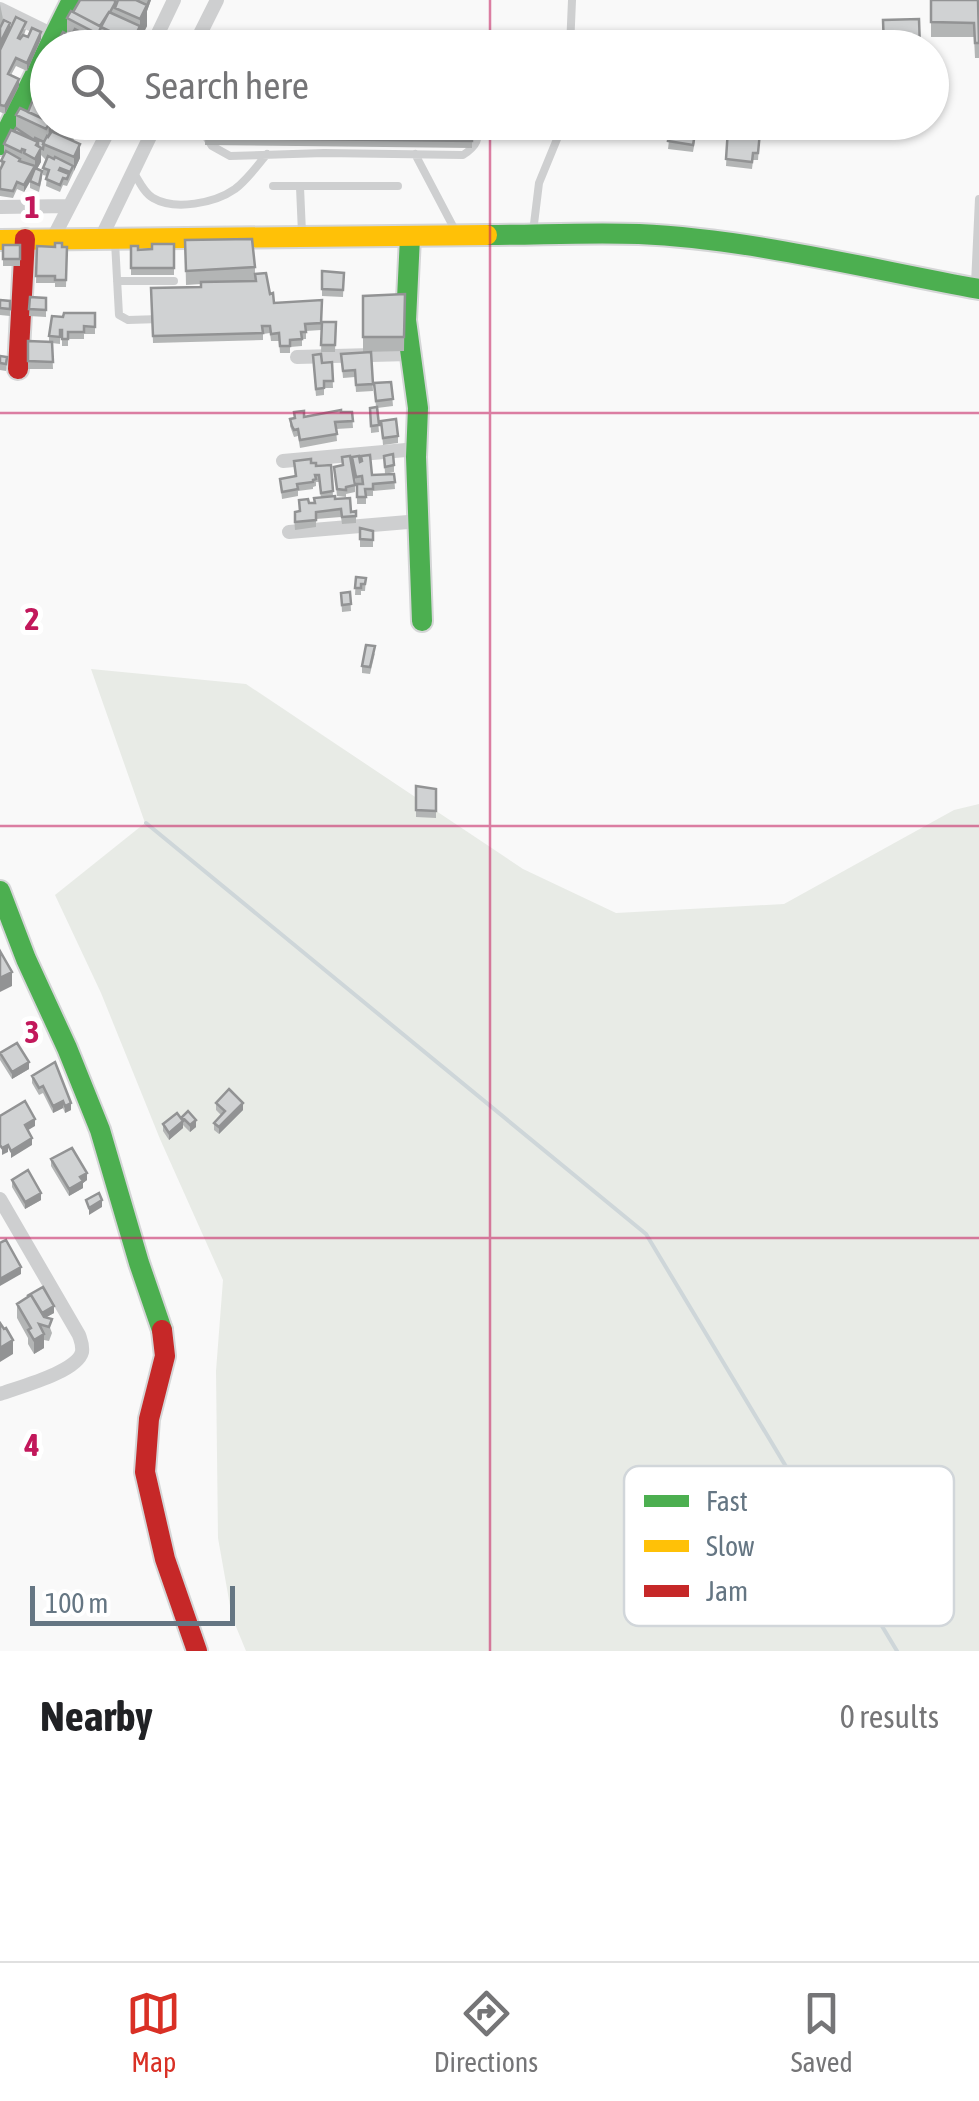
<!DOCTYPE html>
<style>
body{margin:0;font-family:"Asap Condensed",sans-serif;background:#f6f6f6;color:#202124}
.scale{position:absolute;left:30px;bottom:25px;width:205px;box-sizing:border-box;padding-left:10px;border:5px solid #657683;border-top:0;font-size:28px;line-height:35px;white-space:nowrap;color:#657683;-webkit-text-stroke:8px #fff;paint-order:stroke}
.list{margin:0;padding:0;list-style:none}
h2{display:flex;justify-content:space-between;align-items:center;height:130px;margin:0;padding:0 40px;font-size:42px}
h2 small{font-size:32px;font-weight:400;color:#757577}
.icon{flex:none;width:55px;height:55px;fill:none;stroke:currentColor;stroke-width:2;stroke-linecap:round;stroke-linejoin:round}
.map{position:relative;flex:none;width:979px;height:1651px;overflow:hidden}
.search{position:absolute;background:#fff;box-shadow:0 2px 8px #0004;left:30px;right:30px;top:30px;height:110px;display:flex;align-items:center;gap:25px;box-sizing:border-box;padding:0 35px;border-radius:55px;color:#757577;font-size:38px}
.sheet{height:310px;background:#fff}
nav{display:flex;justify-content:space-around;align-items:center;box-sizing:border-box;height:140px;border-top:2px solid #e0e0e0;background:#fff;font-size:28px;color:#757577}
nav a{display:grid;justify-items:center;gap:5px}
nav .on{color:#d93025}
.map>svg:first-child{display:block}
.green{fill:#e8ebe6}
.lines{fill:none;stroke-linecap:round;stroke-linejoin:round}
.stream{stroke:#ced6d9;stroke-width:4}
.fast-casing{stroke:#d5d6d7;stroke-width:24}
.slow-casing{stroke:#d5d6d7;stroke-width:24}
.jam-casing{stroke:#d5d6d7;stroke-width:24}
.lane{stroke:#cecfd0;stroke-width:8}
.street{stroke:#cecfd0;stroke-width:14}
.fast{stroke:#4caf50;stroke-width:20}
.slow{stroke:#ffc107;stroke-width:20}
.jam{stroke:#c62828;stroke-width:20}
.wall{fill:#b3b5b5}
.shaded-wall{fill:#929394}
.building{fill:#d0d2d3;stroke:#929394;stroke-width:2.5}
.grid{fill:none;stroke:#c2185b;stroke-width:2.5;stroke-opacity:0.55}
.key{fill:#fff;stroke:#d1d6da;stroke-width:2.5}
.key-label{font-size:28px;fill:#657683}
.grid-label{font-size:32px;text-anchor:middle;font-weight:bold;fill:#c2185b;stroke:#fff;stroke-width:10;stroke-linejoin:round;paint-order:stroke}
</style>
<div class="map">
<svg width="979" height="1651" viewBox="0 0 979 1651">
<rect width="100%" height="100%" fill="#f9f9f9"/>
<path class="green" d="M91 669 246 684 523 869 616 913 784 904 954 810 979 804V1651H246L232 1617 218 1538 216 1371 223 1280 160 1139 101 993 55 895 145 823Z"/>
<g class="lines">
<path class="stream" d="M146 823 646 1234 897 1651"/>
<g class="fast-casing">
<path id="fast" d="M0 145 72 0
M487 235C537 235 589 232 639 234 751 239 869 269 979 289
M410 237 406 320 418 408 416 457 422 621
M0 891 26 959 67 1048 100 1130 139 1263 162 1330"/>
</g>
<g class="slow-casing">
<path id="slow" d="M0 240 487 235"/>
</g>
<g class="jam-casing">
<path id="jam" d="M18 369 25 239
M162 1330 165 1356 149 1419 145 1472 165 1559 197 1651"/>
</g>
<path class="lane" d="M570 48 572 0
M201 122V129L212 146 230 156 324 153 463 155C477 146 480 139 477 122
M415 154 456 232
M134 173C139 181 144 193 153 198 175 211 215 203 235 189 247 180 257 166 267 154
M273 186H398
M300 187 302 233
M533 232 539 183 564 122
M115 242 119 315 128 320 160 319
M117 281H174
M975 284 979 199"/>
<path class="street" d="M0 9 53 35
M151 48 174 0
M193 48 217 0
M0 207 69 206
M53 238 113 122
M101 238 157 122
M297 357 409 354
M283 461 417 449
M289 532 420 521
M0 1199 79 1335C81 1341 83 1345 82 1352 77 1372 19 1387 0 1394"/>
<use href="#fast" class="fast"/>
<use href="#slow" class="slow"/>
<use href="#jam" class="jam"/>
</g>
<path class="wall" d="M80 0H151L147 11V26L136 48H55L72 34 67 32V18L73 12Z
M931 0 979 10V58H975L974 37H931Z
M0 4 3 19 10 30 26 29 24 35 41 39 27 71 16 66 11 75 19 86 5 114 0 112Z
M48 71V122H93V127L90 134 86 132 83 139 76 135 73 141 80 158 67 186 63 185 60 192 46 186 47 176 43 175V168L46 160 41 155V162L37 169 42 178 39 192 30 188V182L24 192 17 189 13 198 0 196V170L1 161 4 154V144L16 129V115L28 112 44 97 46 86 42 85V78Z
M206 122H472V148L205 145Z
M515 122H555V127L515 125Z
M671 122H702V125L698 124 693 152 668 149Z
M728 129 760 132 758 160H753L752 169 726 166Z
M185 240 255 267V274L270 294 274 303 322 300 321 330 306 331V339H302V346L290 347V353H280L279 341H271L270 333 263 334V340L153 343 151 288 201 287V284L186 285Z
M174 244V275H131V246L138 250 152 249Z
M3 245H20V266H3Z
M37 246 67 247 66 287H55V283H36Z
M322 271 344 273 343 297 322 296Z
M405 294 404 351 363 352V296Z
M30 297 46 298V317L29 316Z
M0 300 10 301V316L0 315Z
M95 313V334H84V339H68V346H62V337H60V344L52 343 53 369H28V341H49V336L63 317Z
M322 322H336L335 352H321Z
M371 352 373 391 356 392 355 377 343 378 341 354Z
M0 356 7 357 6 371 0 370Z
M313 362H332L333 388H324V395L316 396Z
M391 382 393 406 377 408 379 432 371 433 370 408 376 407 374 383Z
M294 412 304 417 352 412 353 428 336 429 337 441 300 448 298 436 294 437 290 426V419H294Z
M381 421 398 436V443L383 445Z
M361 456 372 475 394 474 395 489 373 491V496H366V504H357V484H362H356L352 457 360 462 361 461Z
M384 456 394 465V472L385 474Z
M294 461 311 463 316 466 331 465 333 496 351 512 356 511V523L342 524 341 517 316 519V527L295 530 294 517 309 503H315L321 498 319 482H316V486L313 487V489L298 491V496L282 499 280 479 295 476Z
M334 467 355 485V492L346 494V497L337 496Z
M360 528 373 531V547H360Z
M356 577 366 578 365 591H361V595H355Z
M350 592 351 611 342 612 341 593Z
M375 653 370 674 362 673V666Z
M416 786 436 789V818L416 817Z
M0 1053 29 1069 12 1079 0 1060Z
M55 1062 71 1110 65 1113 63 1108 53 1113 43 1093 39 1095 32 1083V1076Z
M216 1103 243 1110 219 1134 214 1130V1123L221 1115 216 1110Z
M182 1117 196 1127 190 1132 183 1125V1128L169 1140 163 1131V1124L182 1119Z
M51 1159 87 1180 83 1183V1188L69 1196 51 1166Z
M12 1180 41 1200 25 1209 12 1187Z
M17 1304 54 1313 46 1317 52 1333 49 1341 44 1340V1348L34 1354 28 1344V1338L17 1318Z"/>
<path class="shaded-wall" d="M148 0H151L147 11V26L136 48H132V42L140 27V19Z
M10 23V37L0 57V43Z
M41 32V39L27 71V63Z
M19 79V86L5 114V106Z
M80 144V158L74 171V157Z
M41 148V162L24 192V185L35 166V159Z
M12 972V986L0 992V978Z
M29 1062V1069L12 1079V1072Z
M63 1101V1108L53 1113V1106Z
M71 1103V1110L65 1113V1106Z
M243 1103V1110L219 1134V1127Z
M35 1119V1126L25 1132V1125Z
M196 1120V1127L190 1132V1125Z
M183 1121V1128L169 1140V1133Z
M32 1138V1145L11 1158V1151Z
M8 1145V1152L2 1155V1148Z
M87 1173V1180L83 1183V1188L69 1196V1189L80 1177Z
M41 1193V1200L25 1209V1202Z
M102 1200V1207L89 1215V1208Z
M21 1267V1274L0 1286V1279Z
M54 1306V1313L38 1322V1314Z
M44 1334V1348L34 1354V1340Z
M13 1340V1354L0 1362V1348Z"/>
<path class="building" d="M80 0H115V3L110 12H109L100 26 73 12Z
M118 0H136L147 5 140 19 115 8Z
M931 0H978L979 43H975L974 23 931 22Z
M71 11 101 27 98 34 67 18Z
M109 12 140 26 132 42 101 27Z
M16 17 26 22 18 38 20 39 23 35 28 37 32 28 41 32 27 63 16 58 8 74 19 79 5 106 0 105V50Z
M919 19 920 48H884L883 20Z
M4 20 10 23 0 43V28Z
M75 29 98 41 101 34 128 47H55L63 32 71 36Z
M34 97 41 101 43 97 48 99V121L28 112Z
M20 108 50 122 46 129 16 115Z
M50 122H92L90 127 86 125 83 132 76 128 72 137 54 128 50 134Z
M206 122H472V141L205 138Z
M671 122H697L693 145 668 141Z
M16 128 34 140 35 138 44 142 43 149 38 146V142L14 131Z
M728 129 760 132 758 153H753L752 162 726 159Z
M11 130 38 142 36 145 41 148 35 159 24 153 25 150 22 149 21 152 4 144Z
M51 131 80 144 74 157 43 144 47 136 48 137Z
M6 151 20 159 19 161 35 166 24 185 17 182 13 191 0 189V170L4 162 1 161Z
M48 156 54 159 55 157 73 166 70 172 60 168 59 170 69 174 67 179 63 178 60 185 46 179 49 170 43 168Z
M35 168 42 171 39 185 30 181Z
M252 239 255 267 186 271 185 240Z
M55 243H62V247H67L66 280H55V276H36L37 246 55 247Z
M152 244H174V268H131V246H138V250L152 249Z
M3 245H20V259H3Z
M322 271 344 273 343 290 322 289Z
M266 273 270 294 273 293 274 303 322 300 321 323 305 324 306 332H301L302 339 290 340V346H280L279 333 271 334 270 326H262L263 333 153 336 151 288 201 287V282L256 281 255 274Z
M405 294 404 337H363V296Z
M30 297 46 298V310L29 309Z
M0 300 10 301V309L0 308Z
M64 313H95V327L84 326V332H68V339H62V330H60V337L49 336 52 316 63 317Z
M322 322H336L335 345H321Z
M28 341 52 342 53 362 28 361Z
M371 352 373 384 356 385 355 370 343 371 341 354Z
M321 354 322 363 332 362 333 381H324V388L316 389 313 355Z
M0 356 7 357 6 364 0 363Z
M391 382 393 399 376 401 374 383Z
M377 407 379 425 371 426 370 408Z
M341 410V412H352L353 421 335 422 337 434 300 440 298 429 294 430 292 426 290 419 295 418 294 412 304 411V417Z
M396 419 398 436 383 438 381 421Z
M393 454 394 465 385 467 384 456Z
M370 455 372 475 394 474 395 482 373 484V489H365L366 497H357V484H363L362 476 356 477 352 457 359 456 360 462 362 461 361 456Z
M350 456 355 485 346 487V490L337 489 334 467 343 465 342 457Z
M311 459V463H316V466L331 465 333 491 321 493 319 475H315L316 479 313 480V482L297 484 298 489 282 492 280 479 296 476 294 461Z
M335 496V499L350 498 351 512 356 511V516L342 517 341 509 316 512V520L295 522V512L300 511 299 500 308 499 309 503H315L314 498Z
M360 528 373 531V540L360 539Z
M356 577 366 578 365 584H361V588H355Z
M350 592 351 604 342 605 341 593Z
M366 645 375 646 370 667 362 666Z
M416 786 436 789V811L416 810Z
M0 951 12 972 0 978Z
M17 1043 29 1062 12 1072 0 1053Z
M55 1062 71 1103 65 1106 63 1101 53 1106 43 1086 39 1088 32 1076Z
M229 1089 243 1103 219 1127 214 1123 225 1111 216 1103Z
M25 1101 35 1119 25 1125 32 1138 11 1151 8 1145 2 1148 0 1145V1116Z
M188 1111 196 1120 190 1125 182 1117Z
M177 1113 183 1121 169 1133 163 1124Z
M72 1148 87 1173 80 1177 83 1181 69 1189 51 1159Z
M28 1170 41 1193 25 1202 12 1180Z
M99 1193 102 1200 89 1208 86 1200Z
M6 1240 21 1267 0 1279V1243Z
M43 1287 54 1306 42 1313 31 1295 27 1296Z
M31 1295 44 1317 52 1319 49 1327 39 1324 44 1334 34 1340 28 1330 31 1328 17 1304Z
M0 1323 4 1329 6 1328 13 1340 0 1348Z"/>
<path class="grid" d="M490 0V48M490 122V1651M0 413H979M0 826H979M0 1238H979"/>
<rect x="624" y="1466" width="330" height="160" rx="15" class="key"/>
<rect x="644" y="1495" width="45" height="12" fill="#4caf50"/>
<rect x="644" y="1540" width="45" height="12" fill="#ffc107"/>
<rect x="644" y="1585" width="45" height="12" fill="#c62828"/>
<g class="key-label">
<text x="706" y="1511">Fast</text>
<text x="706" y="1556">Slow</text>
<text x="706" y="1601">Jam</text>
</g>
<g class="grid-label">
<text x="32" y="218">1</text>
<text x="32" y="630">2</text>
<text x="32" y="1043">3</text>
<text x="32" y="1456">4</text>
</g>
</svg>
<div class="scale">100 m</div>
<div class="search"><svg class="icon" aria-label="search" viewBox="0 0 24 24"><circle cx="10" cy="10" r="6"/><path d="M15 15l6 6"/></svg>Search here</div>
</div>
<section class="sheet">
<h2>Nearby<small>0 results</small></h2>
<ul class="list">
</ul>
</section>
<nav>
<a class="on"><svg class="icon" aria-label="map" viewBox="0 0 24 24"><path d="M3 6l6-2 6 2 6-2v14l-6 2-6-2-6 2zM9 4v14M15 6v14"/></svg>Map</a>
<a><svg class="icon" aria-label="directions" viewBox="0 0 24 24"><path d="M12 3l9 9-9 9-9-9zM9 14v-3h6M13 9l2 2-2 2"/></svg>Directions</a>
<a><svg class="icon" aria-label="saved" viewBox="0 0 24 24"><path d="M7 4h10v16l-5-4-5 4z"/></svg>Saved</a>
</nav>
